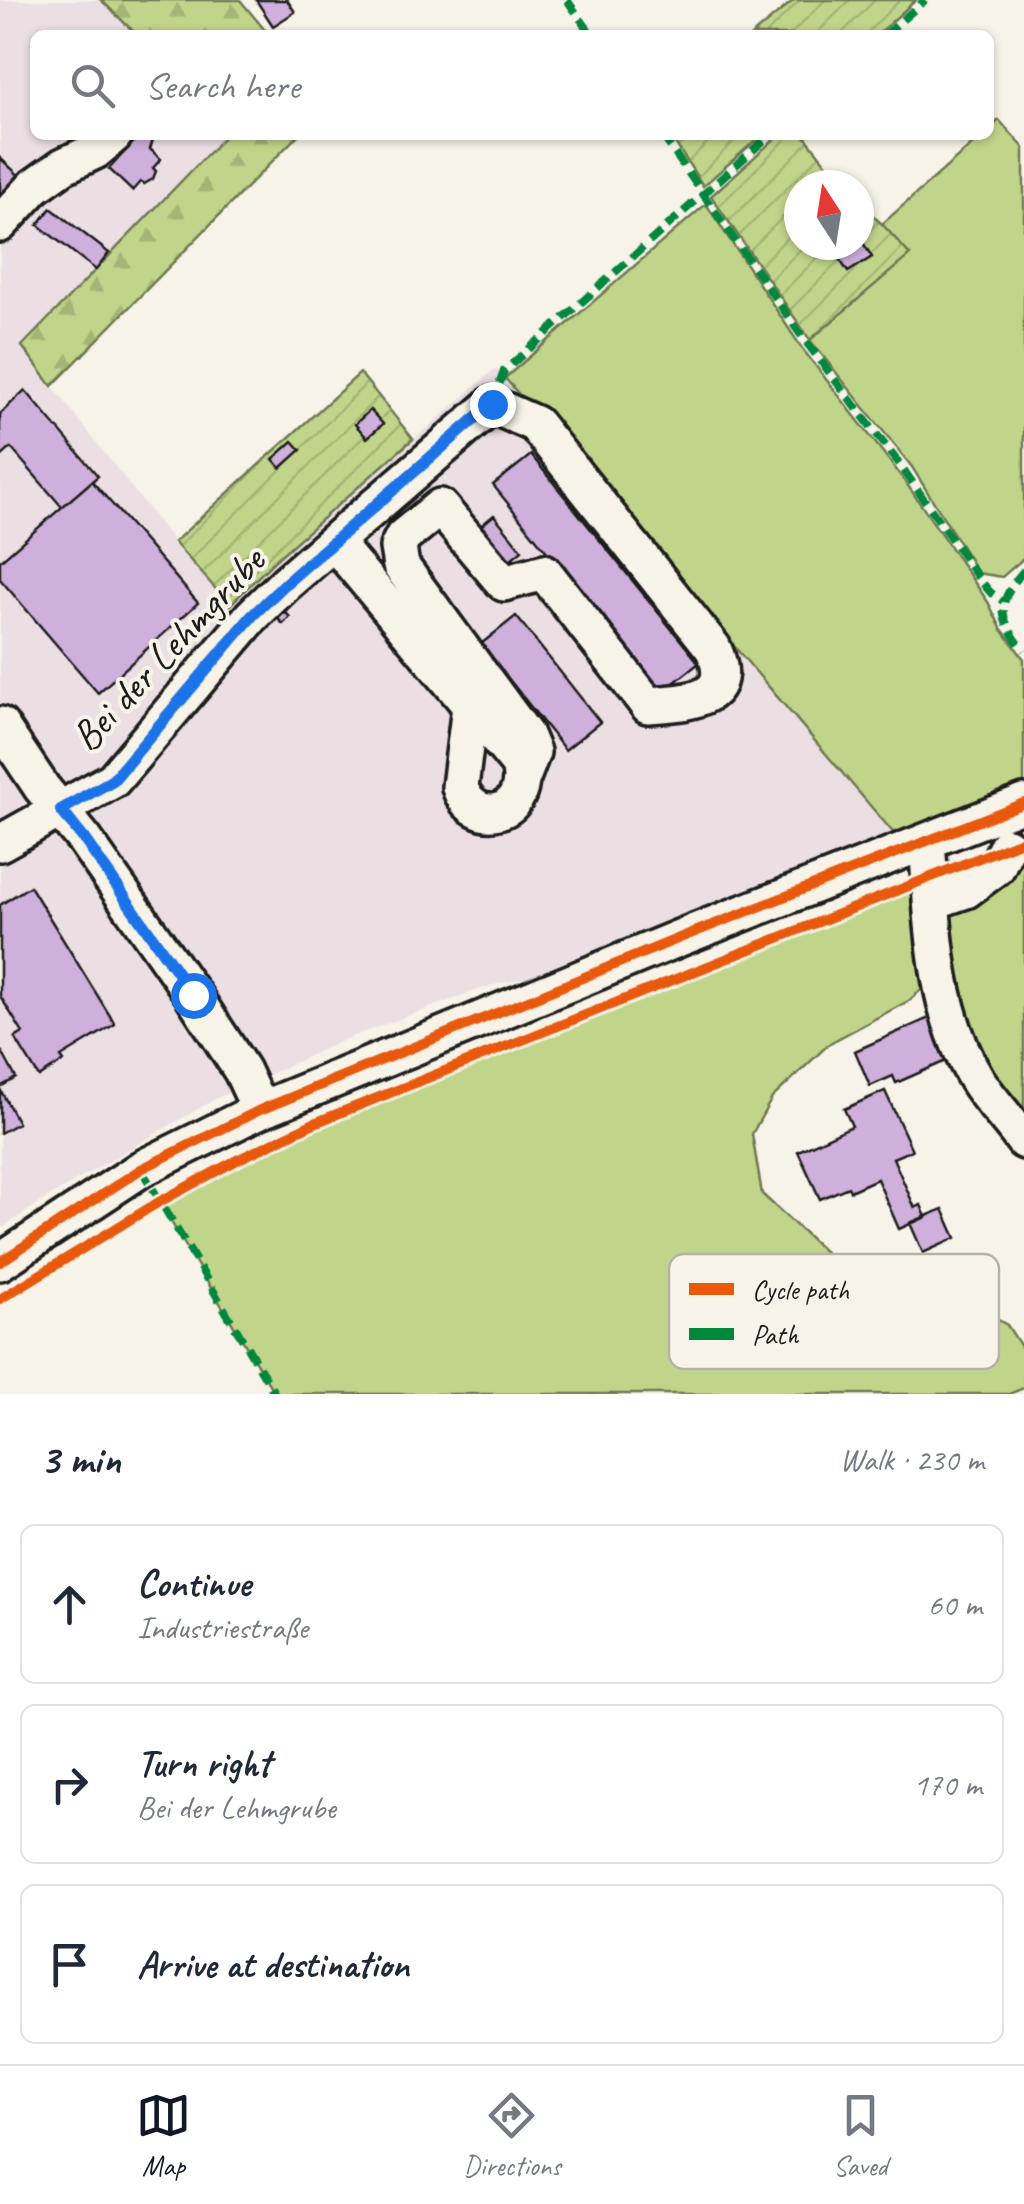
<!DOCTYPE html>
<meta charset="utf-8">
<style>
body{margin:0;font-family:Caveat,sans-serif;background:#f2f2f3;color:#1f2937}
.compass{position:absolute;left:784px;top:170px;width:90px;height:90px;border-radius:50%;background:#fff;box-shadow:0 2px 8px #0004;rotate:348deg}
.stop{position:absolute;width:30px;height:30px;margin:-22px;border:8px solid #1a73e8;border-radius:50%;background:#fff}
.stop.end{background:#1a73e8;border-color:#fff;box-shadow:0 2px 10px #0008}
.list{margin:0;padding:0;list-style:none}
h2{display:flex;justify-content:space-between;align-items:center;height:130px;margin:0;padding:0 40px;font-size:42px}
h2 small{font-size:32px;font-weight:400;color:#747a83}
.list li{display:grid;grid-template-columns:65px 1fr auto;gap:30px;align-items:center;box-sizing:border-box;height:160px;margin:0 20px 20px;padding:0 20px;border:2px solid #e0e1e3;border-radius:15px}
.list b{display:block;font-size:38px;white-space:nowrap}
.list p{margin:0;font-size:32px;white-space:nowrap;color:#747a83}
.list em{font-size:32px;font-style:normal;color:#747a83}
.icon{flex:none;width:55px;height:55px;fill:none;stroke:currentColor;stroke-width:2;stroke-linecap:round;stroke-linejoin:round}
.map{position:relative;flex:none;width:1024px;height:1394px;overflow:hidden}
.search{position:absolute;background:#fff;box-shadow:0 2px 8px #0004;left:30px;right:30px;top:30px;height:110px;display:flex;align-items:center;gap:25px;box-sizing:border-box;padding:0 35px;border-radius:15px;color:#747a83;font-size:38px}
.sheet{height:670px;background:#fff}
nav{display:flex;justify-content:space-around;align-items:center;box-sizing:border-box;height:140px;border-top:2px solid #e0e1e3;background:#fff;font-size:28px;color:#747a83}
nav a{display:grid;justify-items:center;gap:5px}
nav .on{color:#111827}
.map>svg:first-child{display:block}
.built{fill:#ebdfe4}
.grass{fill:#c0d58a;stroke:#6e7853;stroke-width:2.5}
.forest{fill:url(#forest-firs);stroke:#6e7853;stroke-width:2.5}
.garden{fill:url(#garden-furrows);stroke:#6e7853;stroke-width:2.5}
.building{fill:#cfafdb;stroke:#1c1c1c;stroke-width:2.5}
.lines{fill:none;stroke-linecap:round;stroke-linejoin:round}
.minor-casing{stroke:#1c1c1c;stroke-width:42}
.minor{stroke:#f7f3e8;stroke-width:35}
.quiet{stroke:#00873e;stroke-width:8;stroke-dasharray:15 8;stroke-linecap:butt}
.cycleway-casing{stroke:#f7f3e8;stroke-width:16}
.cycleway{stroke:#e8590c;stroke-width:10}
.route{stroke:#1a73e8;stroke-width:12}
.labels{text-anchor:middle;stroke-width:8;stroke-linejoin:round;paint-order:stroke}
.street-label{font-size:42px;fill:#1c1c1c;stroke:#f7f3e8}
.key{fill:#f7f3e8;stroke:#b5b2ab;stroke-width:2.5}
.key-label{font-size:28px;fill:#1c1c1c}
</style>
<div class="map">
<svg width="1024" height="1394" viewBox="0 0 1024 1394">
<defs>
<pattern id="forest-firs" width="22" height="20" patternUnits="userSpaceOnUse" patternTransform="scale(2.5)"><rect width="22" height="20" fill="#c0d58a"/><path d="M5 1l3.5 6h-7zM16 11l3.5 6h-7z" fill="#a4b676"/></pattern>
<pattern id="garden-furrows" width="10" height="10" patternUnits="userSpaceOnUse" patternTransform="scale(2.5)"><rect width="10" height="10" fill="#c0d58a"/><path d="M-1 1l2-2M0 10L10 0M9 11l2-2" fill="none" stroke="#a4b676"/></pattern>
</defs>
<rect width="100%" height="100%" fill="#f7f3e8"/>
<filter id="ink" filterUnits="userSpaceOnUse"><feTurbulence type="fractalNoise" baseFrequency=".01" numOctaves="2"/><feDisplacementMap in="SourceGraphic" scale="20" xChannelSelector="R" yChannelSelector="G"/><feConvolveMatrix kernelMatrix="1 2 1 2 8 2 1 2 1" color-interpolation-filters="sRGB"/></filter>
<g filter="url(#ink)">
<path class="built" d="M0 0H101L137 35H35V135H226L22 347 174 542 229 604 274 561 496 368 897 837 567 968 486 987 348 1038 215 1099 50 1196 0 1229Z"/>
<path class="grass" d="M999 120 1024 148V558L1002 577 978 573 912 467 810 340 909 255 882 224 983 135H989V129Z
M706 204 801 347 902 477 988 602 1001 628 1024 659V786L897 837 505 378Z
M1024 840V1129L982 1073 938 927 1007 846Z
M930 876 939 973 910 1000 830 1043 772 1098 752 1134 762 1194 839 1265 945 1290 1007 1325 1024 1351V1388L1009 1394H275L159 1202 237 1160 312 1124Z"/>
<path class="forest" d="M101 0H240L269 35H137Z
M226 135H298L52 386 22 346Z"/>
<path class="garden" d="M794 0H916L877 35H752Z
M670 135H762L703 186Z
M779 135H804L843 185H799V245H859V203L882 224 910 255 810 340 711 196Z
M360 373 413 439 274 561 230 605 174 542Z"/>
<path class="building" d="M256 0H287L295 12 273 26Z
M140 135H147L153 140 150 149 161 159 153 168 156 171 153 179 144 184 140 182 132 191 109 169Z
M0 158 22 178 0 203Z
M51 208 109 253 96 270 38 225Z
M860 238 872 257 848 272 836 254 849 245H859Z
M25 390 98 476 62 507 11 448 0 458V414Z
M370 410 383 424 367 438 355 424Z
M293 441 301 450 281 468 273 459Z
M531 455 699 663 661 693 493 485Z
M92 481 198 603 98 693 0 579V561Z
M494 515 522 550 505 564 477 529Z
M283 610 290 617 283 624 276 617Z
M516 616 600 722 565 750 481 644Z
M30 886 115 1024 61 1057 64 1061 39 1077 15 1038 23 1033 0 996V905Z
M936 1015 955 1057 896 1083 893 1076 870 1086 855 1051Z
M2 1052 16 1078 0 1087V1053Z
M0 1089 18 1123 0 1133Z
M885 1091 912 1150 893 1158 915 1208 921 1205 926 1217 899 1229 877 1179 850 1191 848 1187 820 1199 798 1151 852 1126 844 1109Z
M943 1209 956 1238 923 1253 910 1223Z"/>
<g class="lines">
<g class="minor-casing">
<path id="minor" d="M0 224 35 186 63 166 95 151 114 135
M335 543 519 764C532 816 473 829 460 787L470 706
M0 725 42 788 84 839 193 995 242 1071 260 1110
M927 841C933 921 933 1008 977 1080 990 1101 1009 1120 1024 1141
M0 843 113 780 252 616 286 583 492 405 535 424 713 648C738 702 687 702 648 705L544 572 504 583 440 507 403 537 398 547 401 566 525 735 532 752 522 778
M931 902 966 890 997 867 1007 846
M0 1262 141 1169 260 1110 682 937 1024 803"/>
</g>
<use href="#minor" class="minor"/>
<path class="quiet" d="M567 0 592 35
M885 35 925 0
M662 135 803 338 901 466 977 576 990 592 1003 601
M492 405 504 371 770 135
M1024 570C995 605 998 616 1024 651
M141 1169 275 1394"/>
<g class="cycleway-casing">
<path id="cycleway" d="M0 1262 141 1169 260 1110 682 937 1024 803
M0 1299 159 1202 237 1160 312 1124 1024 840"/>
</g>
<use href="#cycleway" class="cycleway"/>
</g>
</g>
<g class="lines" filter="url(#ink)">
<path class="route" d="M193 995 84 839 61 810 113 780 252 616 286 583 492 404"/>
</g>
<g class="labels">
<g class="street-label">
<text transform="translate(167 648) rotate(-47)" y="15">Bei der Lehmgrube</text>
</g>
</g>
<rect x="669" y="1254" width="330" height="115" rx="15" class="key"/>
<rect x="689" y="1283" width="45" height="12" fill="#e8590c"/>
<rect x="689" y="1328" width="45" height="12" fill="#00873e"/>
<g class="key-label">
<text x="752" y="1299">Cycle path</text>
<text x="752" y="1344">Path</text>
</g>
</svg>
<svg class="compass" viewBox="-18 -18 36 36"><path d="M0-13l5 13h-10z" fill="#e53935"/><path d="M0 13l5-13h-10z" fill="#747a83"/></svg>
<div class="stop" style="left:193px;top:995px"></div>
<div class="stop end" style="left:492px;top:404px"></div>
<div class="search"><svg class="icon" aria-label="search" viewBox="0 0 24 24"><circle cx="10" cy="10" r="6"/><path d="M15 15l6 6"/></svg>Search here</div>
</div>
<section class="sheet">
<h2>3 min<small>Walk · 230 m</small></h2>
<ul class="list">
<li><svg class="icon" aria-label="ahead" viewBox="0 0 24 24"><path d="M12 20V5M6 11l6-6 6 6"/></svg><div><b>Continue</b><p>Industriestraße</p></div><em>60 m</em></li>
<li><svg class="icon" aria-label="right" viewBox="0 0 24 24"><path d="M7 20v-9h11M14 6l5 5-5 5"/></svg><div><b>Turn right</b><p>Bei der Lehmgrube</p></div><em>170 m</em></li>
<li><svg class="icon" aria-label="arrive" viewBox="0 0 24 24"><path d="M6 21V4h12l-3 4 3 4H6"/></svg><div><b>Arrive at destination</b></div></li>
</ul>
</section>
<nav>
<a class="on"><svg class="icon" aria-label="map" viewBox="0 0 24 24"><path d="M3 6l6-2 6 2 6-2v14l-6 2-6-2-6 2zM9 4v14M15 6v14"/></svg>Map</a>
<a><svg class="icon" aria-label="directions" viewBox="0 0 24 24"><path d="M12 3l9 9-9 9-9-9zM9 14v-3h6M13 9l2 2-2 2"/></svg>Directions</a>
<a><svg class="icon" aria-label="saved" viewBox="0 0 24 24"><path d="M7 4h10v16l-5-4-5 4z"/></svg>Saved</a>
</nav>
